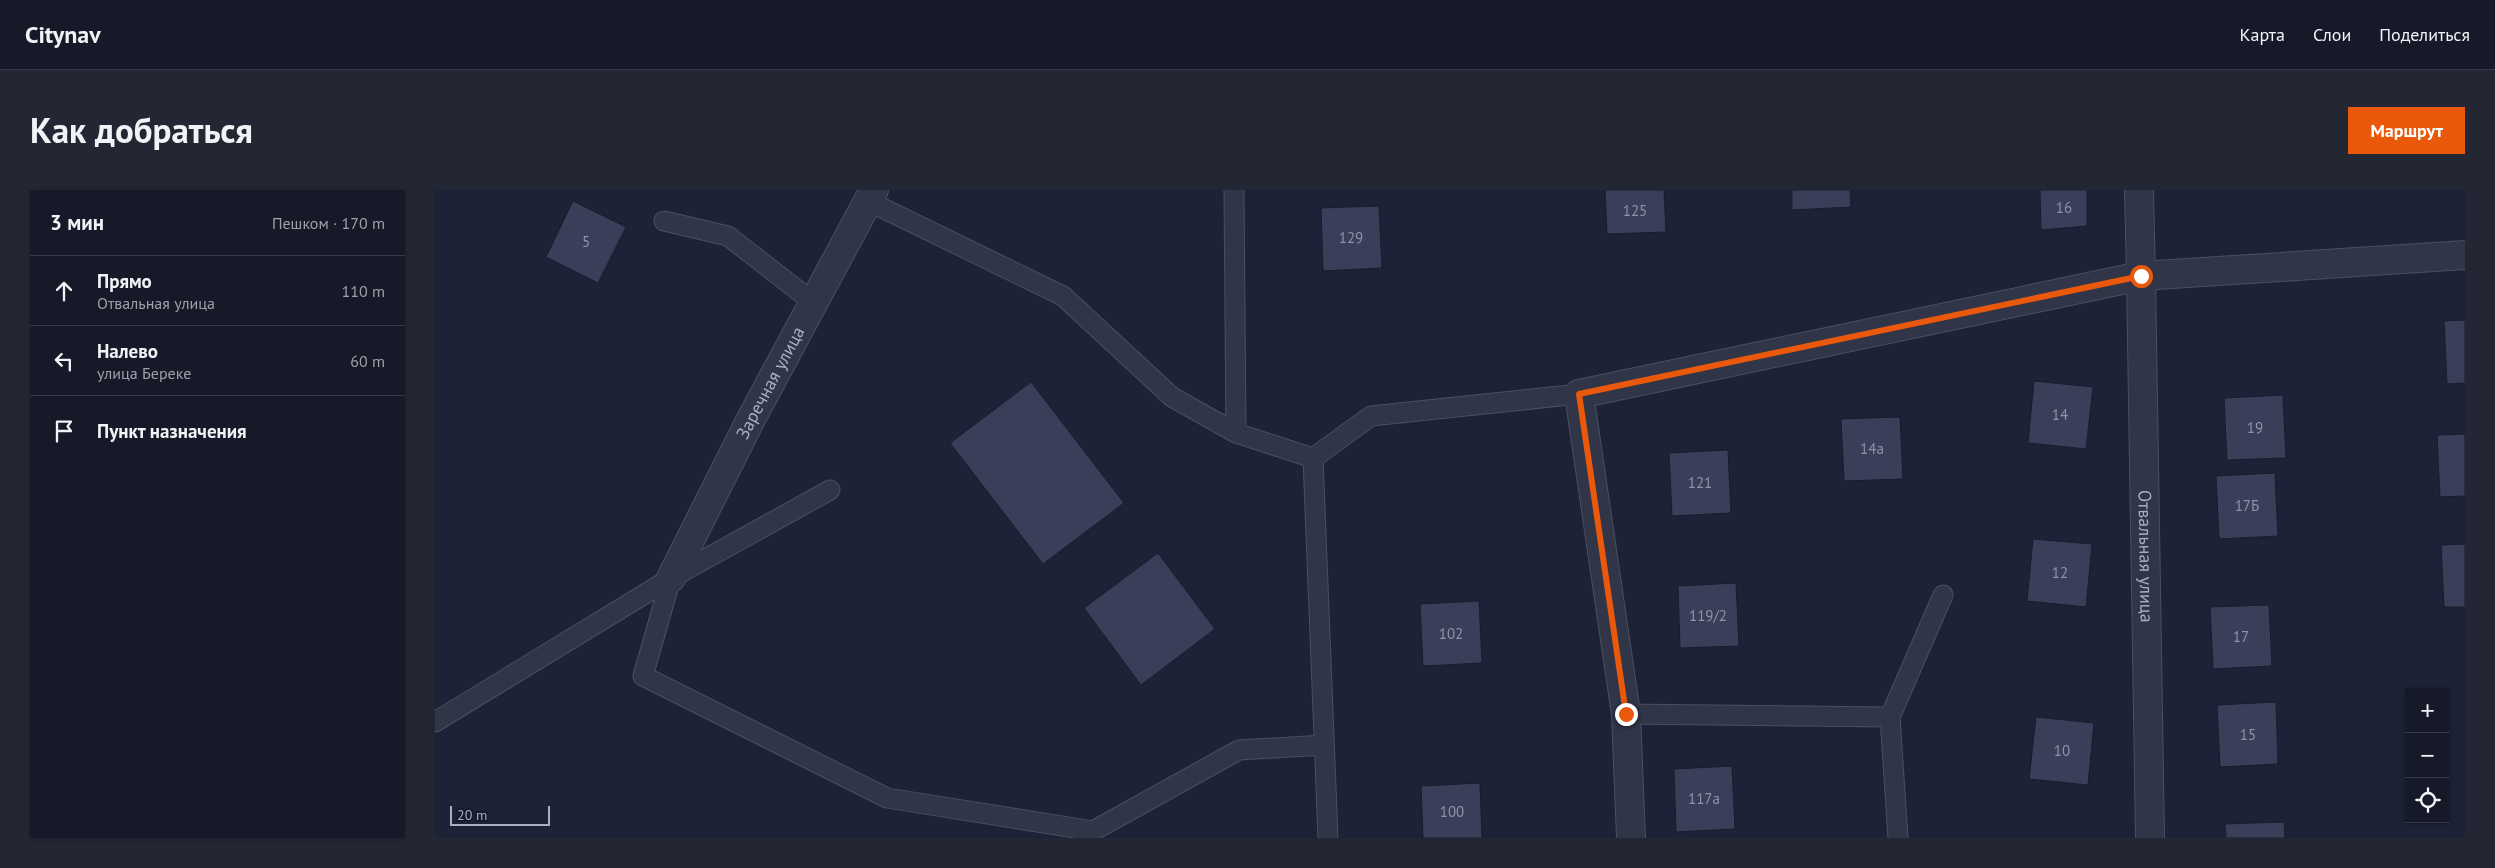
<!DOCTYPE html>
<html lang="ru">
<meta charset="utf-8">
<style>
body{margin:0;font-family:"PT Sans",sans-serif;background:#232734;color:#f1f3f6}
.controls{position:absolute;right:15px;bottom:15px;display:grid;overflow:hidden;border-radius:0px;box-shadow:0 1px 4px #0004}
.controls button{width:45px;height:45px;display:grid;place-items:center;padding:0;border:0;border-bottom:1px solid #353845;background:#161a28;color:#f1f3f6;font:25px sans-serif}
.scale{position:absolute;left:15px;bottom:12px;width:100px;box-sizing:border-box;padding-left:5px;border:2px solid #aaaec5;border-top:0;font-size:14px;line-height:18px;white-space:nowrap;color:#aaaec5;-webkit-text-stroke:4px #161a2b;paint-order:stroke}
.stop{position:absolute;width:15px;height:15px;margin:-11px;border:4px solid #ea580c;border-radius:50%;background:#fff}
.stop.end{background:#ea580c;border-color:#fff;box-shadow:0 1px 5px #0008}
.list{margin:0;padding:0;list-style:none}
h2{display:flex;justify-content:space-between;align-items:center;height:65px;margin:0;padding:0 20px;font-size:21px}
h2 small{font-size:16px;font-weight:400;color:#9ea1a8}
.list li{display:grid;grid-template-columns:32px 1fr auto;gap:15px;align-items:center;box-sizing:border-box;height:70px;padding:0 20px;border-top:1px solid #353845}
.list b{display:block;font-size:19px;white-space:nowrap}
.list p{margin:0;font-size:16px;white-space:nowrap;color:#9ea1a8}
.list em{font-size:16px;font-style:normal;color:#9ea1a8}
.icon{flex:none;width:28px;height:28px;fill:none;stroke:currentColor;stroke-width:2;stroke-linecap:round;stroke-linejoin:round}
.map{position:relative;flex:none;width:2030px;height:648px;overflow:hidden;border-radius:0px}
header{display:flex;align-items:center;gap:30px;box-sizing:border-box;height:70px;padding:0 25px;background:#161a28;border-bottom:1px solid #353845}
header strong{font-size:24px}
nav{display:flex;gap:28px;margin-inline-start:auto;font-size:18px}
.intro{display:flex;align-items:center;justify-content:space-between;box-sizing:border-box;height:120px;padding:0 30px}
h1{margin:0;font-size:35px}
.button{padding:12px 22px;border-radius:0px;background:#ea580c;color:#fff;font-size:18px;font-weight:700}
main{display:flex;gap:30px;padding:0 30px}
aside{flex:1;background:#161a28;border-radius:0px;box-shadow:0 1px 4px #0004}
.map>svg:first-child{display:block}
.building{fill:#393f58;stroke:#181c2d}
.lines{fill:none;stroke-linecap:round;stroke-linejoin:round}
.lane-casing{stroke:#4b4f62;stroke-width:21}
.street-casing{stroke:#4b4f62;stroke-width:30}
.lane{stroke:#303547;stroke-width:19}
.street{stroke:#303547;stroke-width:28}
.route{stroke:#ea580c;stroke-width:6}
.labels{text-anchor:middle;stroke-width:4;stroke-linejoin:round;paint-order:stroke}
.number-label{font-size:15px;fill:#8e92aa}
.street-label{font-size:18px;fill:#aaaec5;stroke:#161a2b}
</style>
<header>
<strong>Citynav</strong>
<nav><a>Карта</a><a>Слои</a><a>Поделиться</a></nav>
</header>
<div class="intro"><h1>Как добраться</h1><a class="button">Маршрут</a></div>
<main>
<aside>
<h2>3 мин<small>Пешком · 170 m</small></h2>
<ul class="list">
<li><svg class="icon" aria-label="ahead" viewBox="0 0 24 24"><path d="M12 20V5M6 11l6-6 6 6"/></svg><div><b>Прямо</b><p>Отвальная улица</p></div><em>110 m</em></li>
<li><svg class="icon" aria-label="left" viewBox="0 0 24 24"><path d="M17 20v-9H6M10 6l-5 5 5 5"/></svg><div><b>Налево</b><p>улица Береке</p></div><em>60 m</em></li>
<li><svg class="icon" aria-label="arrive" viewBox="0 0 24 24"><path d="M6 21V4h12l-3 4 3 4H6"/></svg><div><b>Пункт назначения</b></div></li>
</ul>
</aside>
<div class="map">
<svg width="2030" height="648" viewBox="0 0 2030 648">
<rect width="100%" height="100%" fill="#1d2236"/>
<path class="building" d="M1170 0H1229L1231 42 1172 44Z
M1357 0H1415L1416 17 1357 20Z
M1605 0H1652V36L1606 40Z
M138 11 191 37 163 93 111 67Z
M944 16 947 78 888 81 886 18Z
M2030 130V193L2012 194 2009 131Z
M1599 191 1658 197 1651 259 1593 253Z
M596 192 689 313 608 374 515 253Z
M1848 205 1851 268 1792 270 1789 208Z
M1465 227 1468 289 1409 291 1406 229Z
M2030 244V306L2005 307 2002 245Z
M1293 260 1296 323 1237 326 1234 263Z
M1840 283 1843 346 1784 349 1781 286Z
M1598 349 1657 354 1651 417 1592 411Z
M2030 354V417H2009L2006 355Z
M723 363 780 439 706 495 649 418Z
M1301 393 1304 456 1245 458 1243 396Z
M1044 411 1047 473 988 476 985 414Z
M1834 415 1837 476 1778 479 1775 417Z
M1841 512 1843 574 1785 577 1782 515Z
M1601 527 1659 533 1653 595 1594 589Z
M1297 576 1300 639 1241 642 1239 579Z
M1045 593 1047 648H988L986 596Z
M1849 632 1850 648H1791L1790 634Z"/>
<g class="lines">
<g class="lane-casing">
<path id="lane" d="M799 0 801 243
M433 11 628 106 737 207 801 243 878 268
M229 31 293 46 379 113
M236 388 208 486 452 608 658 641 804 560 889 555
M1191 524 1455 527
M0 532 236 388 395 300
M893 648 878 268 936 226 1144 204
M1463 648 1455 527 1508 405"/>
</g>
<g class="street-casing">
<g id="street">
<path d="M1704 0 1706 86 2030 65"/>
<path id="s1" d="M236 388 316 229 439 0"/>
<path id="s2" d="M1196 648 1191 524 1144 204 1706 86 1715 648"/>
</g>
</g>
<use href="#lane" class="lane"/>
<use href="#street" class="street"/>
</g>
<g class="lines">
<path class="route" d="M1191 524 1144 204 1706 86"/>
</g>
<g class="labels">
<g class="number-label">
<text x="1629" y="23">16</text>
<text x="1200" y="26">125</text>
<text x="916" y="53">129</text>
<text x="151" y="57">5</text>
<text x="1625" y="230">14</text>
<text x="1820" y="243">19</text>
<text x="1437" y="264">14а</text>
<text x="1265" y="298">121</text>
<text x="1812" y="321">17Б</text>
<text x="1625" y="388">12</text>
<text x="1273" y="431">119/2</text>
<text x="1016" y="449">102</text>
<text x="1806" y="452">17</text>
<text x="1813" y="550">15</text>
<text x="1627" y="566">10</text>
<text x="1269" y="614">117а</text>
<text x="1017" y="627">100</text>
</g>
<g class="street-label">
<text dy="6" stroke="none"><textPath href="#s1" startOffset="219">Заречная улица</textPath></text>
<text dy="6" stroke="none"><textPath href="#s2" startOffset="1302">Отвальная улица</textPath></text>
</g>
</g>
</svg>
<div class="controls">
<button>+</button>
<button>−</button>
<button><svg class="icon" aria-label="locate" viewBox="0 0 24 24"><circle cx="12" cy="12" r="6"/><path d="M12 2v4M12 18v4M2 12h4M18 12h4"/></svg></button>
</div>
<div class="scale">20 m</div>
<div class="stop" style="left:1706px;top:86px"></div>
<div class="stop end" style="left:1191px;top:524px"></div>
</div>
</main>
